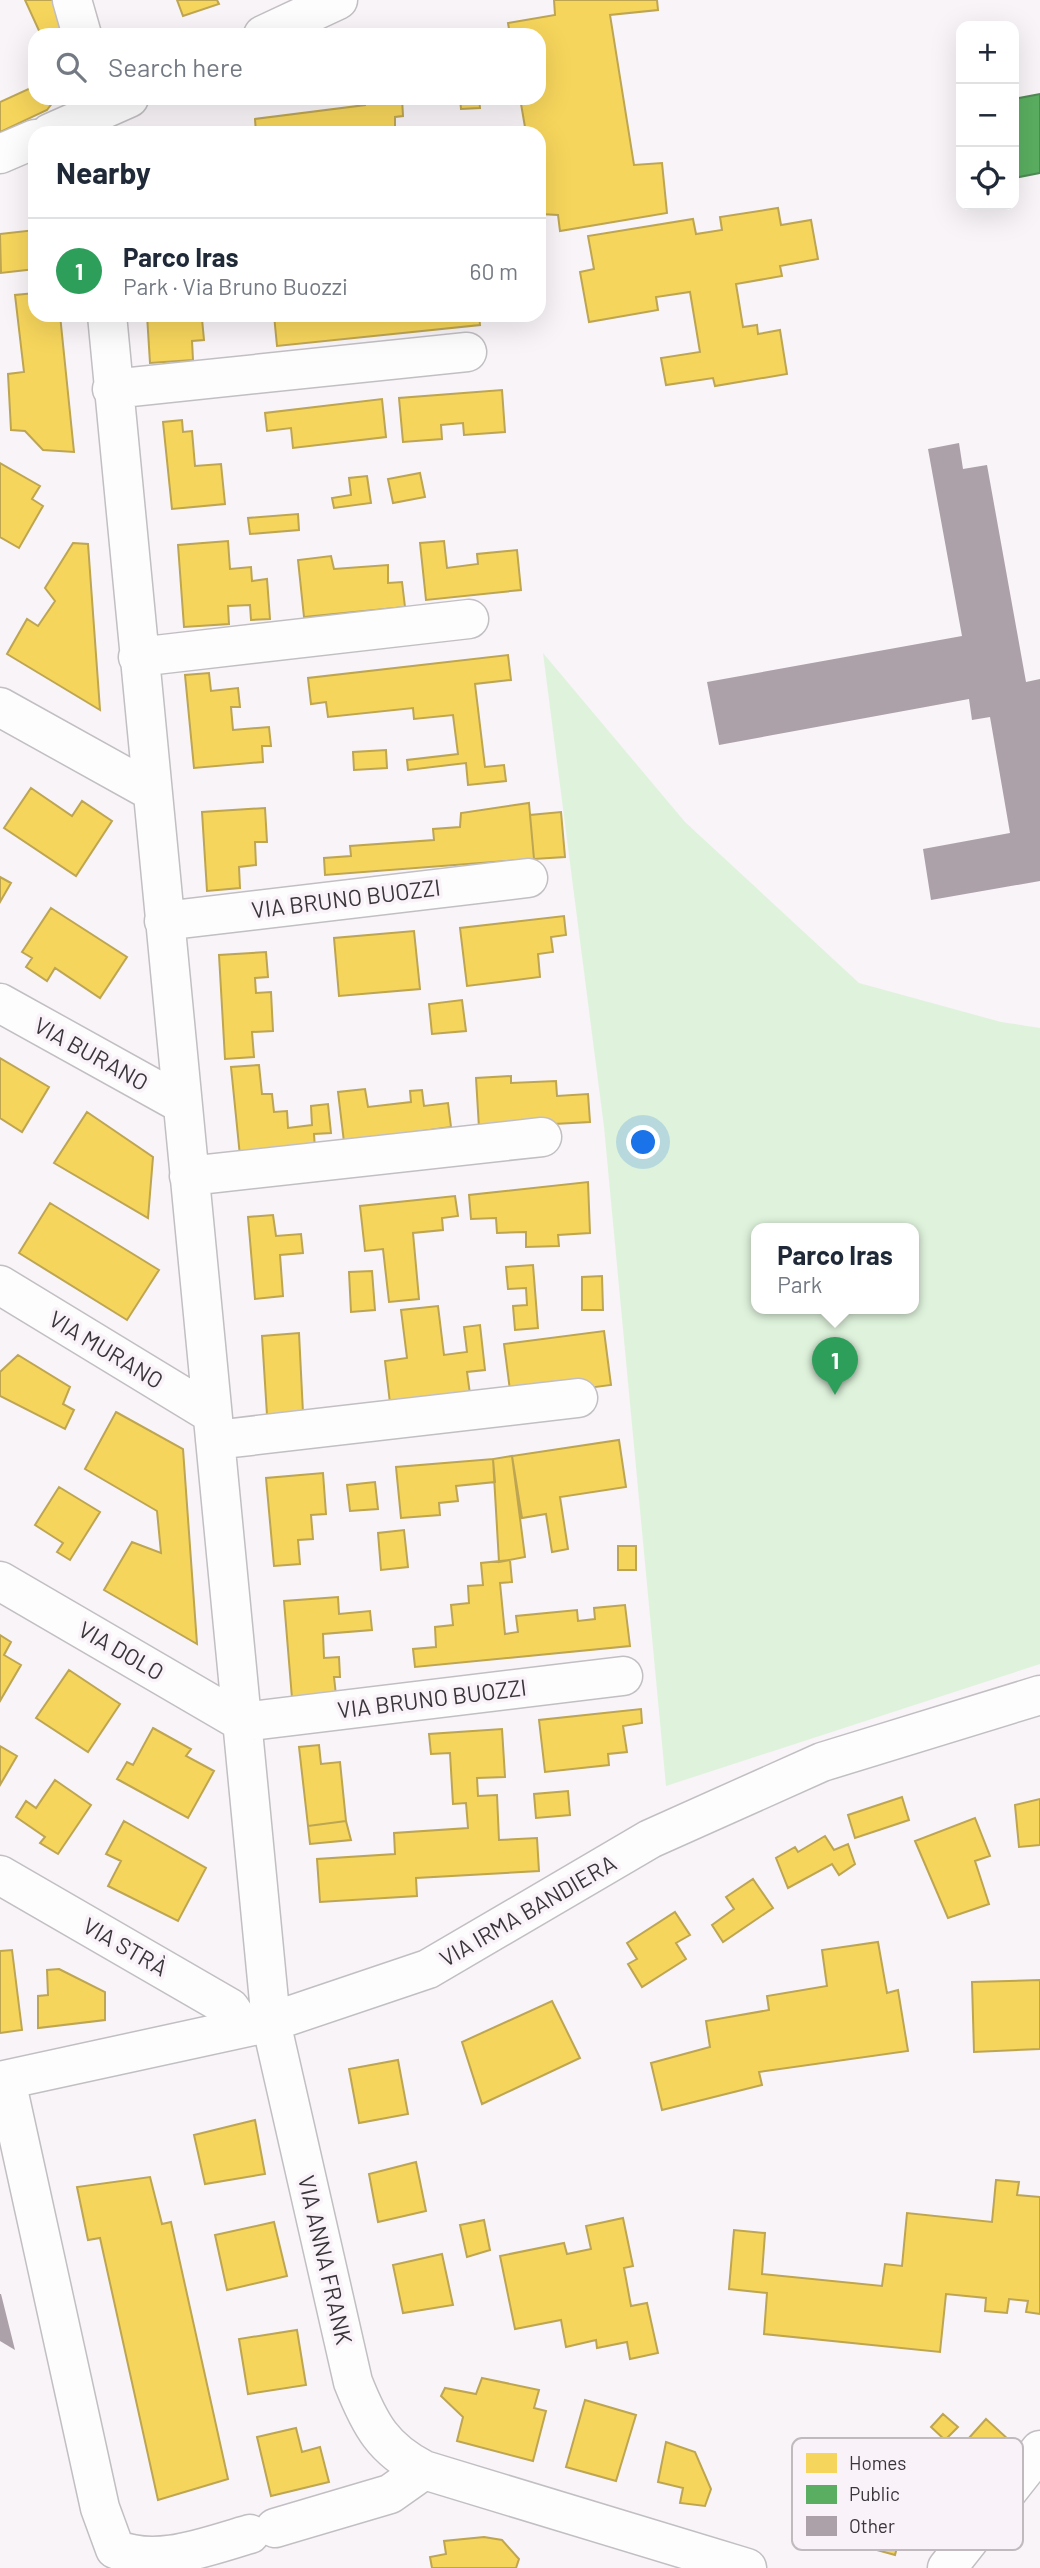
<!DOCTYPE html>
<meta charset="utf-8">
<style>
body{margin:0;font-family:Barlow,sans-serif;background:#f6f6f7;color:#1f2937}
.controls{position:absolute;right:21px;top:21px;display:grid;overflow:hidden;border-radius:14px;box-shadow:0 7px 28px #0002}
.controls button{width:63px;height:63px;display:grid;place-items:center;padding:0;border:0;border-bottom:2px solid #e0e1e3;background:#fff;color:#1f2937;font:35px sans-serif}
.you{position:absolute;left:644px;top:1143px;width:24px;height:24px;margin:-18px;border:5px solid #fff;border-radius:50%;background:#1a73e8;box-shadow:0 0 0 10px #1a73e833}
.badge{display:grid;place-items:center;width:46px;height:46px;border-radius:50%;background:#2563eb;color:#fff;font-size:23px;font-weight:700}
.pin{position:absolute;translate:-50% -58px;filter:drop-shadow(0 2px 4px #0008)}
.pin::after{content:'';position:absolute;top:37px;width:24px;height:21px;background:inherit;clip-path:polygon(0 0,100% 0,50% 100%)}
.popup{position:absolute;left:751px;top:1223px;width:168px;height:91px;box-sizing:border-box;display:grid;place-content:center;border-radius:14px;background:#fff;filter:drop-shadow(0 2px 5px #0005);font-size:23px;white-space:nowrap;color:#747a83}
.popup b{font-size:26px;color:#1f2937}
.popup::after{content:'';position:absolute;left:50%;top:100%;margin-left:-14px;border:14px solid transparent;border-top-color:#fff}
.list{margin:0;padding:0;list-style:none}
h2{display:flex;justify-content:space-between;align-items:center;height:91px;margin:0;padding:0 28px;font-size:30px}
h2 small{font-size:23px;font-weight:400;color:#747a83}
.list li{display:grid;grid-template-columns:46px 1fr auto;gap:21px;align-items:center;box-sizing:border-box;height:105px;padding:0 28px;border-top:2px solid #e0e1e3}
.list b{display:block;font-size:26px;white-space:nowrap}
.list p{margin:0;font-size:23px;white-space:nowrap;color:#747a83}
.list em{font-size:23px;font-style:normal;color:#747a83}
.icon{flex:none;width:38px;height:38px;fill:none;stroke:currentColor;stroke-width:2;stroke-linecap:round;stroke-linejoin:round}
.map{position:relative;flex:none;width:1040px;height:2568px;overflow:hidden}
.search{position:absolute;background:#fff;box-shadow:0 7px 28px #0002;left:28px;top:28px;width:518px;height:77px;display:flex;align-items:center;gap:18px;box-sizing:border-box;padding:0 24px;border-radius:21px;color:#747a83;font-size:26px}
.panel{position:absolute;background:#fff;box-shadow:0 7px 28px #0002;left:28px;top:126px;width:518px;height:196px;border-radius:21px}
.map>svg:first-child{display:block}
.green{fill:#dff3dc;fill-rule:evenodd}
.homes{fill:#f6d55c;stroke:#bda552;stroke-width:2}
.public{fill:#5aae61;stroke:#508a55;stroke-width:2}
.building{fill:#aca1a9}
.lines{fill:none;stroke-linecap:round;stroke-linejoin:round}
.minor-casing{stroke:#c2bfc2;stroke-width:41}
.minor{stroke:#fefdfe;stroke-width:38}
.labels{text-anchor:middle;stroke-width:7;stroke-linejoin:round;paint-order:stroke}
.street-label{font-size:23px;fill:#393639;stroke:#faf2f9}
.key{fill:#faf2f9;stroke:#c0babf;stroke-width:2}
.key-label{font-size:19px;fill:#393639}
</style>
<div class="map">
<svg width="1040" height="2568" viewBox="0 0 1040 2568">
<rect width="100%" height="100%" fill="#f8f4f8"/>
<path class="green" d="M543 653 685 822 859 983 1001 1022 1040 1028V1664L666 1786 604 1127ZM756 1229H914V1309H756Z"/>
<path class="homes" d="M25 0H59L73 35H41Z
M177 0H217L219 4 183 16Z
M554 0H657L658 10 610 15 634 165 662 163 667 213 560 231 558 215 540 214 539 133H526L520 98H539V35H510L508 23 555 15Z
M35 86V98H56L47 110 0 132V102Z
M365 98H402L403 116 395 117V129L381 130V133H256L255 119 365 105Z
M460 98H479L480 108 461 109Z
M778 208 781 225 811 220 818 259 780 266 782 276 736 284 743 327 757 325 758 334 780 330 787 374 715 386 713 378 666 385 661 358 700 352 690 292 656 297 658 310 589 322 580 272 594 269 588 236 693 219 696 234 722 230 720 217Z
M35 230V269L1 273 0 234Z
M35 293V315H60L74 452 43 450 25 431 11 430 8 374 24 372 15 295Z
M147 315H186V320L202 319 204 340 192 341 193 360 150 363Z
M274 315H479L480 325 277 346Z
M502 390 505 432 464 435 463 423 441 425 442 439 403 442 399 398Z
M382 399 386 437 293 448 291 428 267 431 265 413Z
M182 420 183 432 192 431 195 466 221 464 225 504 172 509 163 422Z
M0 463 40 486 32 499 43 506 19 548 0 537Z
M420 473 425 497 393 503 388 479Z
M367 476 371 503 334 508 332 498 351 495 349 478Z
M298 514 299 530 250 534 248 518Z
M228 541 230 569 251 567 252 581 267 579 270 619 251 620 250 605 228 606 229 624 184 627 178 545Z
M444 541 447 568 478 564 477 554 517 550 521 590 426 600 420 543Z
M73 543 88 544 100 710 7 654 27 619 38 626 55 601 45 588Z
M331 556 334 569 388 565V583L402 582 405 607 304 617 298 560Z
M508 655 511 680 475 684 485 767 504 765 506 781 468 785 466 763 408 770 407 760 458 754 453 715 414 719 413 708 328 717 326 702 311 704 308 678Z
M209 673 211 691 238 688 240 707H231L233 730 269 727 271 746H262L263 762 194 768 185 675Z
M386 750 387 768 354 770 353 752Z
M31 788 72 816 82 801 112 821 76 876 4 828Z
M529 803 534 859 325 875 324 858 351 856 350 846 434 840 433 829 460 827 461 813Z
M265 808 267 842H255L256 865 239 867 240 888 207 891 202 812Z
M561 812 565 857 534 859 530 815Z
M0 877 11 883 0 902Z
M51 908 127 957 100 998 55 968 47 981 26 967 32 958 22 952Z
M564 916 566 935 551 937 553 952 538 954 540 977 467 986 460 928Z
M414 931 420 989 339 996 334 938Z
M266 952 268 977 255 978 256 993 271 992 273 1031 252 1032 254 1057 225 1059 219 955Z
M462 1000 466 1031 432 1034 429 1004Z
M0 1058 49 1087 22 1132 0 1118Z
M259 1065 262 1094H272L274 1112 287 1111 288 1128 312 1125 311 1106 328 1104 331 1133 314 1134 315 1149 240 1156 231 1067Z
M511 1076V1083L556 1081 557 1096 588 1094 590 1122 479 1128 476 1078Z
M365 1089 368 1107 411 1102 410 1091 422 1090 424 1106 448 1103 451 1127 344 1142 338 1092Z
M87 1112 153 1157 148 1218 54 1163Z
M588 1182 590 1233 558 1235 559 1246 526 1247V1232L497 1233 496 1218 471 1219 469 1195Z
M455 1196 458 1216 442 1218 443 1230 413 1233 419 1299 389 1302 383 1249 365 1251 360 1206Z
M50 1203 159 1270 127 1320 19 1253Z
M273 1215 276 1236 301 1234 303 1253 280 1255 283 1296 255 1299 248 1217Z
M533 1265 538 1328 515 1330 513 1306 527 1305 526 1288 508 1289 506 1267Z
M372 1271 375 1310 351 1312 349 1272Z
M602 1276 603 1310H582V1277Z
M438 1306 444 1355 467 1352 464 1327 480 1325 485 1370 467 1372 470 1394 390 1403 385 1361 407 1358 401 1310Z
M604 1331 611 1385 511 1398 504 1344Z
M299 1333 303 1413 267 1415 262 1336Z
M18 1355 70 1387 63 1404 74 1410 65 1429 0 1396V1372Z
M116 1412 183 1449 197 1644 104 1590 132 1542 161 1553 157 1511 85 1469Z
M619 1440 626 1487 560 1497 568 1549 552 1552 546 1514 522 1518 512 1456Z
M512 1456 525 1557 499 1562 493 1459Z
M493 1459 495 1482 456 1486 458 1501 439 1503 440 1515 401 1518 396 1467Z
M323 1473 326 1514 311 1515 313 1539 298 1540 300 1564 274 1566 266 1478Z
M375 1482 378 1509 350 1511 347 1485Z
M59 1487 100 1512 70 1560 57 1552 63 1543 35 1525Z
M404 1530 408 1567 381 1570 378 1533Z
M618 1546H636V1570H618Z
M510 1560 512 1582 500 1583 505 1634 518 1632 516 1616 577 1610 578 1621 595 1619 594 1608 625 1605 630 1646 415 1667 413 1649 436 1647 435 1627 453 1625 451 1605 469 1603 468 1586 483 1585 481 1563Z
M338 1597 339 1614 370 1611 372 1630 323 1634 324 1658 339 1657 340 1677H334L336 1695 292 1698 284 1601Z
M0 1635 11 1642 4 1655 21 1665 0 1701Z
M69 1670 120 1704 88 1752 36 1718Z
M641 1709 642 1723 623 1726 627 1752 608 1754 609 1765 545 1772 539 1720Z
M153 1728 191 1749 186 1756 214 1771 188 1818 117 1779 127 1762 133 1765Z
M502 1729 505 1777 477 1778 478 1796 497 1795 499 1840 537 1838 539 1871 416 1878 417 1896 320 1902 317 1859 395 1854 394 1833 468 1828 466 1803 453 1804 450 1753 431 1754 429 1734Z
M319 1745 321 1764 340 1762 346 1821 308 1826 299 1747Z
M0 1746 17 1756 0 1785Z
M55 1780 91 1805 58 1854 40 1843 45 1837 16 1817 26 1801 36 1808Z
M568 1791 570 1815 536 1818 534 1794Z
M902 1797 909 1820 855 1838 848 1815Z
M1040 1799V1845L1019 1847 1015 1805Z
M975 1818 990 1856 975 1861 989 1904 948 1918 915 1841Z
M124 1821 206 1868 178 1921 108 1886 121 1861 106 1854Z
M346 1821 351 1840 310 1844 308 1826Z
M825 1836 834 1850 848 1844 855 1864 839 1875 832 1864 788 1888 776 1858 795 1847 798 1852Z
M753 1879 773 1908 723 1942 712 1925 734 1909 726 1897Z
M675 1912 690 1935 676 1943 686 1959 642 1987 628 1964 637 1959 627 1943Z
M878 1942 887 1993 898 1990 908 2051 759 2072 762 2085 662 2110 651 2063 710 2047 706 2021 769 2010 767 1996 827 1986 822 1950Z
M12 1950 22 2030 0 2033V1951Z
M59 1969 105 1992V2020L38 2028V1996L48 1995 47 1970Z
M1040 1980V2049L974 2052 972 1982Z
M552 2001 580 2058 482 2104 462 2042Z
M398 2060 408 2114 359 2123 349 2069Z
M255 2120 265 2174 205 2184 194 2135Z
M416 2162 426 2211 378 2222 369 2174Z
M150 2177 162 2224 171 2222 228 2479 158 2500 100 2238 88 2240 77 2187Z
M996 2180 1019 2182 1017 2195 1040 2197V2314L1026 2312 1028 2301 1009 2299 1007 2313 985 2311 986 2298 946 2294 940 2352 764 2334 767 2293 729 2289 734 2230 765 2233 762 2274 882 2286 885 2264 902 2266 907 2213 992 2222Z
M623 2218 633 2266 624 2268 631 2306 647 2303 658 2353 630 2359 627 2342 597 2348 596 2340 566 2347 561 2320 515 2329 500 2256 564 2243 567 2254 591 2249 586 2226Z
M484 2220 490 2250 467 2257 460 2225Z
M274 2222 287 2276 227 2290 215 2235Z
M442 2254 453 2305 403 2313 393 2265Z
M297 2330 306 2385 248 2394 239 2339Z
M482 2378 539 2390 534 2408 546 2411 533 2461 457 2441 463 2417 441 2396 445 2388 476 2394Z
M585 2400 636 2415 616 2481 566 2467Z
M943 2414 958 2427 945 2440 931 2427Z
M986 2419 1009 2440 961 2494 917 2455 930 2440 951 2458Z
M296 2428 302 2452 320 2447 329 2482 271 2496 257 2437Z
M666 2442 695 2452 711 2489 705 2506 680 2503 683 2488 658 2482Z
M861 2493 908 2506 895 2555 848 2542Z
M484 2537 502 2540 519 2559 516 2568H432L430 2557 446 2554 444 2541Z"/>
<path class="public" d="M1040 94V173L1014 178V99Z"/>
<path class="building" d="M959 443 963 469 987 465 1026 682 1040 679V881L931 900 923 849 1010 833 990 717 972 720 969 699 719 745 707 682 962 636 928 449Z
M0 2294H1L15 2350 0 2341Z"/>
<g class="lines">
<g class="minor-casing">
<path id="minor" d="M72 0 82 35
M263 35 338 0
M50 133 129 98
M0 154 35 139
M107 315 271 2022 353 2382C370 2425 383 2449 424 2470L747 2568
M112 389 467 352
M138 657 469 619
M0 707 151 791
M164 921 528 878
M0 1003 182 1104
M189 1176 542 1137
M0 1285 212 1414
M215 1440 578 1398
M0 1581 242 1722 623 1676
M0 1875 230 2008 243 2027
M6 2080 100 2508 115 2549C158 2567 207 2546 250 2534
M0 2081 271 2022 428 1969 650 1839 822 1762 1040 1695
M275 2528 390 2494 424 2470
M947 2568 1040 2450"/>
</g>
<use href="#minor" class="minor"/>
</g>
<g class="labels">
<g class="street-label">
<text transform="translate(346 899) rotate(-7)" y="8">VIA BRUNO BUOZZI</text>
<text transform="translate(91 1054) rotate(29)" y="8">VIA BURANO</text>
<text transform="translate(106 1350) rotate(31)" y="8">VIA MURANO</text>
<text transform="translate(121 1651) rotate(30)" y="8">VIA DOLO</text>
<text transform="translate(432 1699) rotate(-7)" y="8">VIA BRUNO BUOZZI</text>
<text transform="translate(528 1911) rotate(-30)" y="8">VIA IRMA BANDIERA</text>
<text transform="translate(125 1947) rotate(30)" y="8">VIA STRÀ</text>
<text transform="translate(325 2260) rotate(77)" y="8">VIA ANNA FRANK</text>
</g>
</g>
<rect x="792" y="2438" width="231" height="112" rx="10" class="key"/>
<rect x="806" y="2453" width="31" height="20" fill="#f6d55c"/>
<rect x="806" y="2485" width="31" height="19" fill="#5aae61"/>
<rect x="806" y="2516" width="31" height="20" fill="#aca1a9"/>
<g class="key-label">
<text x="849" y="2470">Homes</text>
<text x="849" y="2501">Public</text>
<text x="849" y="2533">Other</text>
</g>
</svg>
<div class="controls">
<button>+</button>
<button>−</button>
<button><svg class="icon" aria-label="locate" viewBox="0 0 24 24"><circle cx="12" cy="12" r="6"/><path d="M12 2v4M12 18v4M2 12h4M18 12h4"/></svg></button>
</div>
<div class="you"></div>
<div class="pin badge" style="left:835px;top:1395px;background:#2e9e5b">1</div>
<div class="popup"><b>Parco Iras</b>Park</div>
<div class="search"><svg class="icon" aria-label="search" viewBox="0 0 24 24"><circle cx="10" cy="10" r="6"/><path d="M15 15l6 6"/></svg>Search here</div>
<section class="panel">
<h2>Nearby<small></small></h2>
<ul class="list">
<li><span class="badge" style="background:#2e9e5b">1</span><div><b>Parco Iras</b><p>Park · Via Bruno Buozzi</p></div><em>60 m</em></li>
</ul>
</section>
</div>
